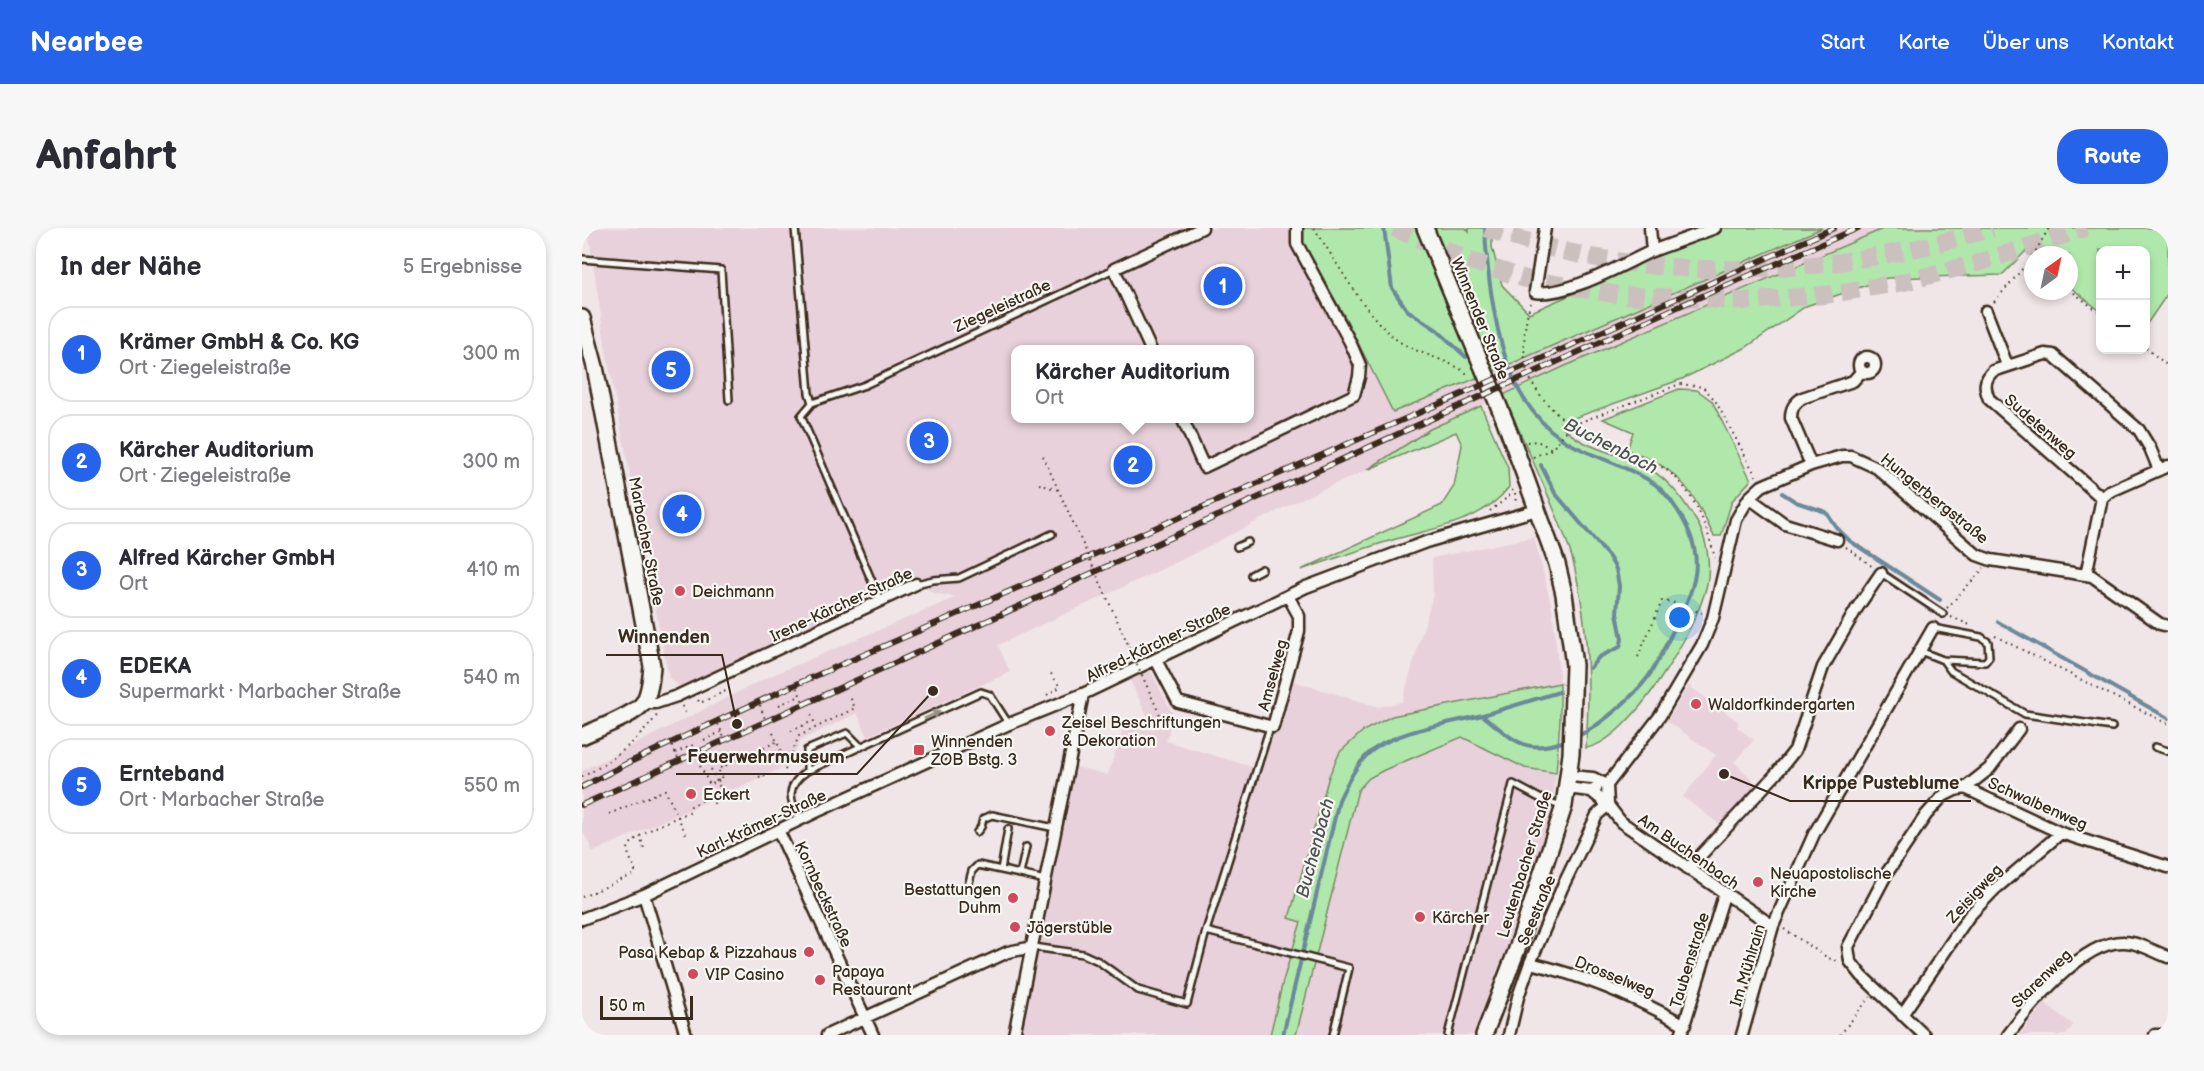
<!DOCTYPE html>
<html lang="de">
<meta charset="utf-8">
<style>
body{margin:0;font-family:"Balsamiq Sans",sans-serif;background:#f7f7f7;color:#2b2b33}
.controls{position:absolute;right:18px;top:18px;display:grid;overflow:hidden;border-radius:12px;box-shadow:0 3px 9px #0003}
.controls button{width:54px;height:54px;display:grid;place-items:center;padding:0;border:0;border-bottom:2px solid #e1e1e2;background:#fff;color:#2b2b33;font:30px sans-serif}
.compass{position:absolute;left:1442px;top:18px;width:54px;height:54px;border-radius:50%;background:#fff;box-shadow:0 3px 9px #0003;rotate:33deg}
.scale{position:absolute;left:18px;bottom:15px;width:93px;box-sizing:border-box;padding-left:6px;border:3px solid #3b2a1e;border-top:0;font-size:16px;line-height:21px;white-space:nowrap;color:#3b2a1e;-webkit-text-stroke:4px #f6f6f2;paint-order:stroke}
.you{position:absolute;left:1098px;top:390px;width:21px;height:21px;margin:-15px;border:4px solid #fff;border-radius:50%;background:#1a73e8;box-shadow:0 0 0 9px #1a73e833}
.badge{display:grid;place-items:center;width:39px;height:39px;border-radius:50%;background:#2563eb;color:#fff;font-size:20px;font-weight:700}
.pin{position:absolute;translate:-50% -50%;border:3px solid #fff;box-shadow:0 2px 6px #0006}
.popup{position:absolute;left:429px;top:117px;width:243px;height:78px;box-sizing:border-box;display:grid;place-content:center;border-radius:12px;background:#fff;filter:drop-shadow(0 2px 4px #0005);font-size:20px;white-space:nowrap;color:#7c7c81}
.popup b{font-size:22px;color:#2b2b33}
.popup::after{content:'';position:absolute;left:50%;top:100%;margin-left:-12px;border:12px solid transparent;border-top-color:#fff}
.list{margin:0;padding:0;list-style:none}
h2{display:flex;justify-content:space-between;align-items:center;height:78px;margin:0;padding:0 24px;font-size:26px}
h2 small{font-size:20px;font-weight:400;color:#7c7c81}
.list li{display:grid;grid-template-columns:39px 1fr auto;gap:18px;align-items:center;box-sizing:border-box;height:96px;margin:0 12px 12px;padding:0 12px;border:2px solid #e1e1e2;border-radius:24px}
.list b{display:block;font-size:22px;white-space:nowrap}
.list p{margin:0;font-size:20px;white-space:nowrap;color:#7c7c81}
.list em{font-size:20px;font-style:normal;color:#7c7c81}
.map{position:relative;flex:none;width:1586px;height:807px;overflow:hidden;border-radius:24px}
header{display:flex;align-items:center;gap:36px;box-sizing:border-box;height:84px;padding:0 30px;background:#2563eb;color:#fff}
header strong{font-size:28px}
nav{display:flex;gap:33px;margin-inline-start:auto;font-size:21px}
.intro{display:flex;align-items:center;justify-content:space-between;box-sizing:border-box;height:144px;padding:0 36px}
h1{margin:0;font-size:42px}
.button{padding:15px 27px;border-radius:24px;background:#2563eb;color:#fff;font-size:21px;font-weight:700}
main{display:flex;gap:36px;padding:0 36px}
aside{flex:1;background:#fff;border-radius:24px;box-shadow:0 3px 9px #0003}
.map>svg:first-child{display:block}
.built{fill:#e8d1da;fill-rule:evenodd}
.green{fill:#b0e8ab;stroke:#768964;stroke-width:1.5}
.lines{fill:none;stroke-linecap:round;stroke-linejoin:round}
.stream{stroke:#6b899a;stroke-width:4}
.highway-tunnel{stroke:#ccc0bf;stroke-width:18;stroke-dasharray:18 9;stroke-linecap:butt}
.lane-casing{stroke:#3b2a1e;stroke-width:10}
.street-casing{stroke:#3b2a1e;stroke-width:15}
.secondary-casing{stroke:#3b2a1e;stroke-width:20}
.path{stroke:#3b2a1e;stroke-width:2;stroke-dasharray:1.5 4.5;stroke-linecap:butt}
.lane{stroke:#f6f6f2;stroke-width:5}
.street{stroke:#f6f6f2;stroke-width:10}
.secondary{stroke:#f6f6f2;stroke-width:15}
.rail-casing{stroke:#3b2a1e;stroke-width:6}
.rail{stroke:#f6f6f2;stroke-width:4;stroke-dasharray:11;stroke-linecap:butt}
.path-bridge{stroke:#3b2a1e;stroke-width:2;stroke-dasharray:1.5 4.5;stroke-linecap:butt}
.oneway{fill:#989088}
.poi-dot{fill:#d1495b;stroke:#f6f6f2;stroke-width:2}
.labels{text-anchor:middle;stroke-width:4.5;stroke-linejoin:round;paint-order:stroke}
.street-label{font-size:16px;fill:#3b2a1e;stroke:#f6f6f2}
.poi-label{font-size:16px;fill:#3b2a1e;stroke:#f6f6f2;text-anchor:start}
.water-label{font-size:18px;font-style:italic;fill:#4f5252;stroke:#f6f6f2}
.leader{fill:none;stroke:#3b2a1e;stroke-width:2}
.callout-dot{fill:#3b2a1e;stroke:#f6f6f2;stroke-width:2}
.callout-label{font-size:18px;text-anchor:middle;font-weight:bold;fill:#3b2a1e;stroke:#f6f6f2;stroke-width:4.5;stroke-linejoin:round;paint-order:stroke}
</style>
<header>
<strong>Nearbee</strong>
<nav><a>Start</a><a>Karte</a><a>Über uns</a><a>Kontakt</a></nav>
</header>
<div class="intro"><h1>Anfahrt</h1><a class="button">Route</a></div>
<main>
<aside>
<h2>In der Nähe<small>5 Ergebnisse</small></h2>
<ul class="list">
<li><span class="badge">1</span><div><b>Krämer GmbH &amp; Co. KG</b><p>Ort · Ziegeleistraße</p></div><em>300 m</em></li>
<li><span class="badge">2</span><div><b>Kärcher Auditorium</b><p>Ort · Ziegeleistraße</p></div><em>300 m</em></li>
<li><span class="badge">3</span><div><b>Alfred Kärcher GmbH</b><p>Ort</p></div><em>410 m</em></li>
<li><span class="badge">4</span><div><b>EDEKA</b><p>Supermarkt · Marbacher Straße</p></div><em>540 m</em></li>
<li><span class="badge">5</span><div><b>Ernteband</b><p>Ort · Marbacher Straße</p></div><em>550 m</em></li>
</ul>
</aside>
<div class="map">
<svg width="1586" height="807" viewBox="0 0 1586 807">
<rect width="100%" height="100%" fill="#f0e5e7"/>
<filter id="ink" filterUnits="userSpaceOnUse"><feTurbulence type="fractalNoise" baseFrequency=".0167" numOctaves="2"/><feDisplacementMap in="SourceGraphic" scale="12" xChannelSelector="R" yChannelSelector="G"/><feConvolveMatrix kernelMatrix="1 2 1 2 8 2 1 2 1" color-interpolation-filters="sRGB"/></filter>
<g filter="url(#ink)">
<path class="built" d="M9 0H720V16L762 87 852 168 917 141 1240 0H1303L981 139 848 201 785 242 719 271 597 333 416 417 428 444 286 508 275 485 219 512 207 537 11 624 0 601V543L186 449 375 369 351 365 330 350 101 461 87 450 24 122 7 8ZM434 122H668V190H434Z
M952 309 970 380 978 455 810 488 747 548 707 690 719 694 701 753 688 807H436L489 538 526 547 541 501H572L547 450 567 440 591 486 584 513 677 541 704 451 797 479 820 474 851 367 850 330Z
M1107 458 1157 494 1155 499 1172 512 1152 534 1177 558 1140 598 1101 569 1134 527 1085 493Z
M880 509 943 540 974 545 968 591 958 632 926 722 893 807H714L776 562 787 550 802 542Z
M1463 775 1491 797 1484 807H1438Z"/>
<path class="green" d="M720 0H884L887 4V0H910V19L920 57 947 85 1027 50 1081 14 1118 0H1240L917 141 811 184 762 87 720 16Z
M1303 0H1586V65L1564 97V22H1518V83L1487 58V27H1451V29L1444 23 1420 47 1305 50 1224 78 1163 120 1100 151 978 195C995 219 1032 224 1058 236 1084 247 1101 271 1115 294 1125 311 1129 336 1125 356 1116 399 1049 513 1004 520 1008 461 1007 403 994 346 989 320 978 296 968 272 953 237 937 202 921 167L981 139Z
M1097 161 1115 162 1130 173 1169 252 1150 273 1139 308H1132C1126 298 1123 288 1117 279 1100 247 1079 234 1045 222L1051 204 1021 191Z
M899 178 926 240 927 259C899 296 849 300 807 313 777 322 748 332 719 342L860 277 872 258 880 217 874 204 785 242 848 201Z
M978 455V492L974 545 943 540 880 509 802 542 787 550 776 562 714 807H688L701 753 719 694 707 690 747 548 758 524 781 503 810 488Z"/>
<g class="lines">
<path class="stream" d="M802 0 810 60 825 82 855 102 884 129
M903 0C905 49 915 129 942 171 978 226 1013 222 1065 251 1078 258 1088 270 1096 283 1128 333 1112 361 1088 409 1081 423 1074 437 1066 449 1052 468 1015 501 993 509
M959 237 973 265 1027 329 1034 341 1037 358 1035 385 1040 411 1038 419 1017 429 1008 440
M1200 265 1214 274 1244 284 1254 299 1268 313 1358 372
M1416 394 1586 490
M901 487 977 464
M701 807 757 572C764 557 772 541 783 529 807 503 867 496 900 487 934 513 942 528 986 512"/>
<path class="highway-tunnel" d="M812 0 889 33 944 51 1037 67 1161 73 1242 67 1322 54 1399 34 1504 0
M904 0C1065 59 1248 51 1410 0"/>
<g class="lane-casing">
<path id="lane" d="M213 0 227 165 230 175
M0 31 139 42 147 172
M655 319 666 314
M1299 345 1361 386
M669 347 680 341
M334 356 351 352 377 350 470 306
M298 372 219 188 230 175 283 157 532 41
M1338 423 1361 432 1403 434 1407 429 1406 414 1399 409 1351 400
M1361 432 1369 443 1443 486 1530 499
M1573 519 1586 523
M225 543V522L265 505 279 519
M218 591C206 570 204 558 225 543L399 464 408 467 426 495
M395 604 399 599 401 591 410 587 473 600
M444 619 438 646 463 652
M419 642 426 601
M385 662 390 643 396 637 438 646
M624 703 767 740 751 807
M451 719 501 726 516 733 556 762 605 776 624 703 688 499
M866 807 931 556 963 573 980 578"/>
</g>
<g class="street-casing">
<path id="street" d="M963 0 953 64C984 69 1041 36 1070 23L1068 0
M1070 23 1133 0
M1404 83 1425 137
M569 122 532 41 620 0
M1277 137a8 8 0 1 1 16 0a8 8 0 1 1-16 0Z
M600 190 622 239 772 167 777 149 778 137 768 114 715 16V0
M1229 237 1209 190C1209 180 1212 176 1220 170L1271 153 1280 143
M1167 270 1203 296 1255 312
M1520 270 1407 171C1402 159 1402 152 1411 143L1463 126 1471 127 1557 202 1568 220 1577 242
M1504 347 1520 270 1527 264 1586 238
M574 432 596 474 691 499 717 403V388L706 368
M61 475H74L95 468 334 356
M987 548 1011 550 1025 557
M1025 557 1078 488 1120 417 1131 390 1154 292 1167 270 1180 258 1229 237 1260 228H1269L1295 240 1395 327 1409 332 1510 348 1578 396 1586 398
M1025 557 1026 577 1039 594 1191 698
M985 560 1009 563 1014 561
M1383 560 1479 605 1586 639
M197 604 291 807
M1106 641 1194 546 1213 522 1241 439 1275 380 1299 345
M62 667 104 807
M0 691 62 667 234 584 427 496 501 466 724 359 844 314 955 282
M948 735C1003 748 1053 769 1103 797
M1320 787 1387 688 1412 662 1479 605
M245 807 426 724 451 719
M432 807 501 466
M927 807 936 769 948 735 980 660 1015 587 1026 577 1009 563
M1099 807 1142 667
M1160 807 1191 698 1232 606 1351 400
M1342 807 1280 748 1268 733 1266 719 1305 645 1344 587 1361 568 1373 562 1383 560 1407 541 1437 501
M1426 807C1450 776 1500 713 1542 714 1556 714 1573 724 1586 729
M1573 807H1586"/>
</g>
<g class="secondary-casing">
<path id="secondary" d="M843 0 923 193 975 336 982 366 992 437 989 526 982 578 934 724 902 807
M0 90 13 139 70 438C69 449 68 464 62 474 54 487 14 501 0 508"/>
</g>
<path class="path" d="M732 0C753 31 787 94 818 114 840 128 868 131 888 148
M1487 61 1518 85
M1412 74 1449 31 1467 0
M949 75C942 90 940 126 945 143 953 168 986 200 1010 211 1036 223 1071 228 1093 249 1115 271 1125 300 1133 330
M1564 120 1586 138
M945 214 955 213 970 221
M951 229 970 221 988 198 1098 156 1121 159 1133 172 1174 248
M457 256 476 262
M933 265 934 277
M908 283 926 269 932 260
M1264 319 1291 339
M1365 380 1402 340
M1369 389 1388 397
M1413 408 1586 496
M1056 429 1080 373 1092 375 1120 385
M215 460 221 474
M465 467 478 459 468 444
M116 472 118 475 146 462
M178 477 183 491
M197 477 218 468
M100 478 104 487
M229 487 234 498
M136 496 142 509
M209 503 231 493
M191 505 204 535
M122 512 139 504
M90 518 96 530
M93 525 111 517
M158 528 166 524 167 526
M136 529 141 539
M118 538 128 557 140 551 136 541 194 514
M129 541 141 566
M203 542 217 508 273 480 268 469
M0 549C29 534 56 513 76 486
M177 549 182 547 184 551
M129 569 133 577
M27 586 83 562 104 606
M58 607 62 621
M0 669 53 646C54 637 46 631 46 622 46 608 95 590 107 584L109 578 140 563
M1202 701 1246 730 1256 733
M1258 807 1288 769"/>
<use href="#lane" class="lane"/>
<use href="#street" class="street"/>
<use href="#secondary" class="secondary"/>
<g class="rail-casing">
<path id="rail" d="M0 559 46 535 208 459 871 170 1252 0
M0 577 1102 76 1276 0"/>
</g>
<use href="#rail" class="rail"/>
<path class="path-bridge" d="M461 228 582 496"/>
</g>
<defs><path id="oneway-solid" d="M-6-.8H1V-3.2L6.5 0L1 3.2V.8H-6Z" transform="scale(1.5)"/></defs>
<use class="oneway" href="#oneway-solid" transform="translate(350 487) rotate(-25)"/>
</g>
<g class="poi-dot">
<circle cx="98" cy="363" r="6"/>
<circle cx="1114" cy="476" r="6"/>
<circle cx="468" cy="503" r="6"/>
<rect x="331" y="516" width="12" height="12" rx="3"/>
<circle cx="109" cy="566" r="6"/>
<circle cx="1176" cy="654" r="6"/>
<circle cx="431" cy="670" r="6"/>
<circle cx="838" cy="689" r="6"/>
<circle cx="433" cy="699" r="6"/>
<circle cx="227" cy="724" r="6"/>
<circle cx="111" cy="746" r="6"/>
<circle cx="238" cy="752" r="6"/>
</g>
<g class="labels">
<g class="street-label">
<text transform="translate(420 77) rotate(-25)" y="6">Ziegeleistraße</text>
<text transform="translate(899 90) rotate(68)" y="6">Winnender Straße</text>
<text transform="translate(1459 198) rotate(41)" y="6">Sudetenweg</text>
<text transform="translate(1353 270) rotate(39)" y="6">Hungerbergstraße</text>
<text transform="translate(65 313) rotate(79)" y="6">Marbacher Straße</text>
<text transform="translate(259 376) rotate(-25)" y="6">Irene-Kärcher-Straße</text>
<text transform="translate(576 414) rotate(-26)" y="6">Alfred-Kärcher-Straße</text>
<text transform="translate(690 447) rotate(-75)" y="6">Amselweg</text>
<text transform="translate(1456 575) rotate(24)" y="6">Schwalbenweg</text>
<text transform="translate(179 595) rotate(-25)" y="6">Karl-Krämer-Straße</text>
<text transform="translate(1107 623) rotate(35)" y="6">Am Buchenbach</text>
<text transform="translate(942 636) rotate(-73)" y="6">Leutenbacher Straße</text>
<text transform="translate(1392 665) rotate(-47)" y="6">Zeisigweg</text>
<text transform="translate(242 666) rotate(65)" y="6">Kornbeckstraße</text>
<text transform="translate(954 682) rotate(-67)" y="6">Seestraße</text>
<text transform="translate(1107 732) rotate(-73)" y="6">Taubenstraße</text>
<text transform="translate(1165 737) rotate(-73)" y="6">Im Mühlrain</text>
<text transform="translate(1033 748) rotate(22)" y="6">Drosselweg</text>
<text transform="translate(1459 750) rotate(-44)" y="6">Starenweg</text>
</g>
<g class="poi-label">
<text x="110" y="369">Deichmann</text>
<text x="1126" y="482">Waldorfkindergarten</text>
<text x="480" y="500">Zeisel Beschriftungen<tspan x="480" dy="18">&amp; Dekoration</tspan></text>
<text x="349" y="519">Winnenden<tspan x="349" dy="18">ZOB Bstg. 3</tspan></text>
<text x="121" y="572">Eckert</text>
<text x="1188" y="651">Neuapostolische<tspan x="1188" dy="18">Kirche</tspan></text>
<text x="419" y="667" text-anchor="end">Bestattungen<tspan x="419" dy="18">Duhm</tspan></text>
<text x="850" y="695">Kärcher</text>
<text x="445" y="705">Jägerstüble</text>
<text x="215" y="730" text-anchor="end">Pasa Kebap &amp; Pizzahaus</text>
<text x="250" y="749">Papaya<tspan x="250" dy="18">Restaurant</tspan></text>
<text x="123" y="752">VIP Casino</text>
</g>
<g class="water-label">
<text transform="translate(1029 218) rotate(27)" y="6">Buchenbach</text>
<text transform="translate(733 620) rotate(-75)" y="6">Buchenbach</text>
</g>
</g>
<path class="leader" d="M155 496L140 427H24M351 463L275 546H94M1142 546L1208 573H1389"/>
<g class="callout-dot">
<circle cx="155" cy="496" r="6"/>
<circle cx="351" cy="463" r="6"/>
<circle cx="1142" cy="546" r="6"/>
</g>
<g class="callout-label">
<text x="82" y="415">Winnenden</text>
<text x="184" y="535">Feuerwehrmuseum</text>
<text x="1299" y="561">Krippe Pusteblume</text>
</g>
</svg>
<div class="controls">
<button>+</button>
<button>−</button>
</div>
<svg class="compass" viewBox="-18 -18 36 36"><path d="M0-13l5 13h-10z" fill="#e53935"/><path d="M0 13l5-13h-10z" fill="#7c7c81"/></svg>
<div class="scale">50 m</div>
<div class="you"></div>
<div class="pin badge" style="left:641px;top:58px">1</div>
<div class="pin badge" style="left:551px;top:237px">2</div>
<div class="popup"><b>Kärcher Auditorium</b>Ort</div>
<div class="pin badge" style="left:347px;top:213px">3</div>
<div class="pin badge" style="left:100px;top:286px">4</div>
<div class="pin badge" style="left:89px;top:142px">5</div>
</div>
</main>
